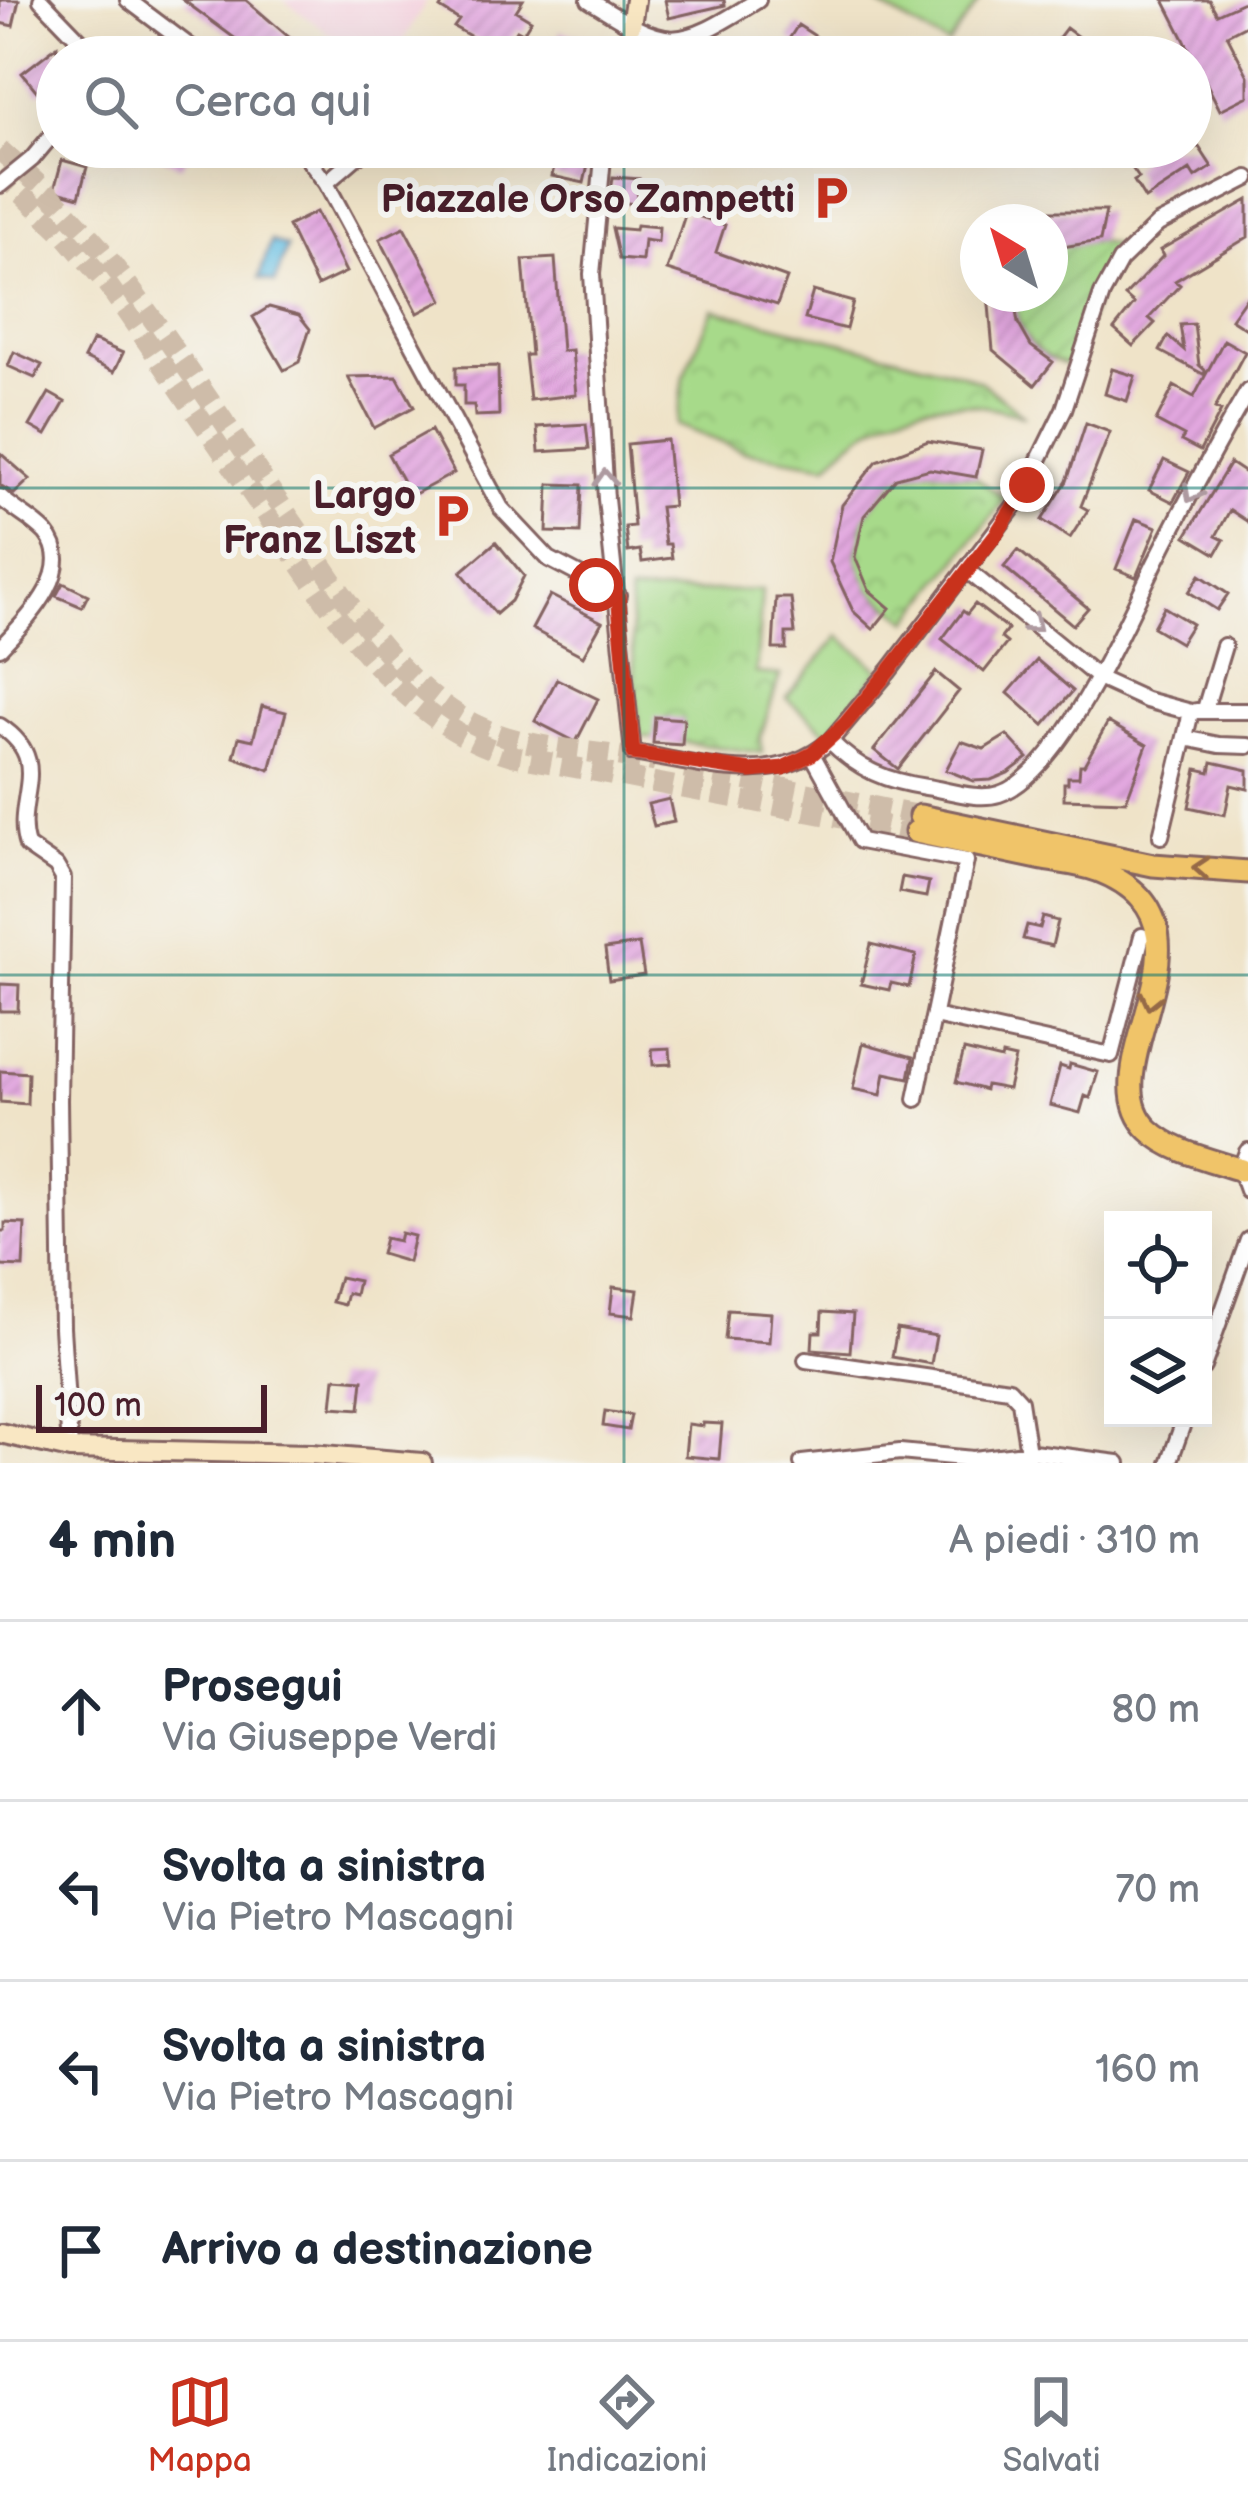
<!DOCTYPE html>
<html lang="it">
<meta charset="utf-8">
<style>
body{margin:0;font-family:"Balsamiq Sans",sans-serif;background:#f2f2f3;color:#1f2937}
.controls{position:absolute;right:36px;bottom:36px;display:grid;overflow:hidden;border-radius:0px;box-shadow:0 12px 48px #0002}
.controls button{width:108px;height:108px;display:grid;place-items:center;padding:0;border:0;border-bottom:3px solid #e0e1e3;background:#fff;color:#1f2937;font:60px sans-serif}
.compass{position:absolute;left:960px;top:204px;width:108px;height:108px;border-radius:50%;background:#fff;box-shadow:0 12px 48px #0002;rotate:322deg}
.scale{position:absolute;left:36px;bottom:30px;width:231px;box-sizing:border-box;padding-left:12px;border:6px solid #4a1f2b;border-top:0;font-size:33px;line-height:42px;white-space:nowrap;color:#4a1f2b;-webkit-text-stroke:9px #f6f6f2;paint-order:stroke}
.stop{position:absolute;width:36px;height:36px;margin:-27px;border:9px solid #c8321e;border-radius:50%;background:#fff}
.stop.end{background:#c8321e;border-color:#fff;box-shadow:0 3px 12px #0008}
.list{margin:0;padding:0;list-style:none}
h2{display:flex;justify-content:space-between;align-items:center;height:156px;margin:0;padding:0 48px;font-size:51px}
h2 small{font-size:39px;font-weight:400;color:#747a83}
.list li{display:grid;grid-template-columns:78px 1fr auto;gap:36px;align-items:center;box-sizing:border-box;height:180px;padding:0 48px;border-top:3px solid #e0e1e3}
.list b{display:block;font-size:45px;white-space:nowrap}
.list p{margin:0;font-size:39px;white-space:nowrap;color:#747a83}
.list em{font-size:39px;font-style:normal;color:#747a83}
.icon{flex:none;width:66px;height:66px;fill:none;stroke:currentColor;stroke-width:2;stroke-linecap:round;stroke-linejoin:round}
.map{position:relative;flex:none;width:1248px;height:1463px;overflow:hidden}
.search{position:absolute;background:#fff;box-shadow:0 12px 48px #0002;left:36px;right:36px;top:36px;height:132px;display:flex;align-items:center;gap:30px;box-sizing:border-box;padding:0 42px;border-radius:66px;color:#747a83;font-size:45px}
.sheet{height:876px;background:#fff}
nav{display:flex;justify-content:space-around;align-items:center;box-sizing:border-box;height:168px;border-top:3px solid #e0e1e3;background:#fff;font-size:33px;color:#747a83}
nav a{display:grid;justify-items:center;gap:6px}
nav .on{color:#c8321e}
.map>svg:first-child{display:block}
.built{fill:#f4cfdd}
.grass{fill:#a7da8a;stroke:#787c5a;stroke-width:3}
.park{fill:url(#park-crowns);stroke:#787c5a;stroke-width:3}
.garden{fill:url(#garden-furrows);stroke:#787c5a;stroke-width:3}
.water{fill:#66bfe3;stroke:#586f87;stroke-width:3}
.building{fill:url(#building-hatch)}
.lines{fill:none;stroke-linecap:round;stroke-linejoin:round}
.trunk-tunnel{stroke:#cebca9;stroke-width:21;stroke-dasharray:21 10;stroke-linecap:butt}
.minor-casing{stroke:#846462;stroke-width:20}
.tertiary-casing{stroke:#846462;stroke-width:22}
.secondary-casing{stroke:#846462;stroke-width:24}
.trunk-casing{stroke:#846462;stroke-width:27}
.minor{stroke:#fff;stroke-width:14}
.tertiary{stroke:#fff;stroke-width:16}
.secondary{stroke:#f9e7c3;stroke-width:18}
.trunk{stroke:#f0c469;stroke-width:21}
.oneway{stroke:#ae9aa0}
.oneway2{stroke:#956947}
.route{stroke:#c8321e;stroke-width:15}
.grid{fill:none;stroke:#0f766e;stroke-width:3;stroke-opacity:0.55}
.labels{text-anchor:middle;stroke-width:12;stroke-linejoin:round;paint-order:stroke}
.poi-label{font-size:39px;font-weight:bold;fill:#4a1f2b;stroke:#f6f6f2;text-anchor:end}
</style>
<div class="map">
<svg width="1248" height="1463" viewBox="0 0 1248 1463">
<defs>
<pattern id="park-crowns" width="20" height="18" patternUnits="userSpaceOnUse" patternTransform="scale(3)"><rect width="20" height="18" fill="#a7da8a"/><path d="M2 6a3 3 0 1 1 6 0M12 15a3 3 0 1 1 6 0" fill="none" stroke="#91bb77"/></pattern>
<pattern id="garden-furrows" width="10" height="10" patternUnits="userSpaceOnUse" patternTransform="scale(3)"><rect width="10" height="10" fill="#a7da8a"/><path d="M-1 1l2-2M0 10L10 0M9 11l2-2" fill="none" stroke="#91bb77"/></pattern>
<pattern id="building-hatch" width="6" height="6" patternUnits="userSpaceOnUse" patternTransform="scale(3)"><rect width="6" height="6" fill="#e2a7df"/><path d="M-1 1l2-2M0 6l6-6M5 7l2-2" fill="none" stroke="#c38fc0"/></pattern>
</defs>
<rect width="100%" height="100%" fill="#f6f6f2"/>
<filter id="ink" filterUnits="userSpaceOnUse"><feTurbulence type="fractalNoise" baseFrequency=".00833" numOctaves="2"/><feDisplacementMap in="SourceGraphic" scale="24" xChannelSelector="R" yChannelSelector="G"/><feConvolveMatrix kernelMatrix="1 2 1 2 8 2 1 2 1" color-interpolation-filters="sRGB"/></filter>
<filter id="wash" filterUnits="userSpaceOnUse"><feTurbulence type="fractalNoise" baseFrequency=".004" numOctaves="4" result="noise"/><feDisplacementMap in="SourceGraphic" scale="48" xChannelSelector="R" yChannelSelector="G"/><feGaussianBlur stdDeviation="2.7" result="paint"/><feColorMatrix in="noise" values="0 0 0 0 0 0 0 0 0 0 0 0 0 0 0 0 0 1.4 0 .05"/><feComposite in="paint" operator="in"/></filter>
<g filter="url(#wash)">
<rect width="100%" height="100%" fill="#efe3c8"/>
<path class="built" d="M283 0H427L394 57H361Z"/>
<path class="grass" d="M870 0H980L948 45Z
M839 636 880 670 827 733 786 698Z"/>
<path class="park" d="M713 309 960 373 981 382 1025 416C943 391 886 402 827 465L743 451 677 425 684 376Z
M930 469 976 477 1005 499 909 621 869 590 855 557 864 516 896 478Z
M762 590 756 673 780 675 760 738 762 753 639 736 629 593Z"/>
<path class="garden" d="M1100 241 1115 245 1072 366C1036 358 1013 331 1016 294H1050V251L1056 247Z"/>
<path class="water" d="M271 241 287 247 275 283 259 278Z"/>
<g id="blocks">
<path class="building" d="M0 0H19L13 26 0 23Z
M183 0H246L312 57H260Z
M445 0H523L516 11 531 20 523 33 517 30 502 54 454 27 459 20 440 8Z
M665 0H724L725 5 669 18Z
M1164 0H1209L1217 14 1248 0V24L1227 35 1248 76V96L1220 110Z
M798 25 818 38 809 52 789 39Z
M1066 28 1105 57H1044Z
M560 31 601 39 597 57H555Z
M57 46V97L49 86 39 94 22 73Z
M143 147H192L181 167Z
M558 147H592L584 183 552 176Z
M1150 147H1199L1212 167 1195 178 1190 170 1145 199 1134 181 1139 178 1132 168 1140 163 1136 156Z
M62 160 87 167 79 197 54 190Z
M613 177 639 179 636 204 610 201Z
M1248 200V237L1175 281 1180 285 1149 318 1155 323 1133 346 1114 329 1134 304 1125 296 1163 256 1160 250Z
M1050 211H1106L1100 241 1050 249Z
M316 212 346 272 317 286 288 226Z
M686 212 725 225 716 252 787 278 777 305 667 270Z
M636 225 659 227 658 242 644 240 642 261 619 259 612 228 635 230Z
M404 227 443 300 418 313 380 239Z
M555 258 562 351 572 350 576 395 530 400 525 355H531L523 260Z
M813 291 853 302 846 329 805 319Z
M988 294H1013L1018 323 1031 346 1053 362 1035 385 993 350Z
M1248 295V330L1231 319Z
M269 307 299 315 310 329 299 362 284 370 253 317Z
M1194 324 1199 365 1206 371 1203 374 1160 351 1168 336 1184 350 1180 325Z
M93 340 123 353 114 372 84 358Z
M1224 340 1245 352 1215 408 1221 411 1200 451 1181 441 1184 436 1156 421 1174 386 1194 397Z
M14 352 42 365 35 378 8 366Z
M498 366 499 415 475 416 474 405H464V385H456V367Z
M1112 369 1135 376 1127 401 1105 394Z
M397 376 414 407 374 428 348 377Z
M49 393 65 402 46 435 30 426Z
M1086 423 1110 432 1081 506 1088 510 1070 538 1042 520 1067 481Z
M586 424 589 449 539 452 537 427Z
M431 430 454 473 411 496 388 454Z
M667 440 673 506 660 507 665 544H670L672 558 642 562 640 550 628 552 625 527 634 526 627 444Z
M928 441 982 450 976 477 930 469 896 478 864 516 855 557 869 590 890 608 873 629 853 611 830 562 842 505 877 461Z
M0 453 30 479 14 494 0 485Z
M1164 460 1189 472 1173 502 1149 490Z
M1230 463 1248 475V522L1230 510 1216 536 1224 540 1216 554 1186 536Z
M549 484 582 485 580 533 547 532Z
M1136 519 1157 527 1136 577 1116 569Z
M496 542 524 576 511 601 496 614 461 572Z
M1018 550 1088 608 1073 625 1004 567Z
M1200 575 1228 594 1217 610 1189 592Z
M63 583 88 595 82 607 56 596Z
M550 595 602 622 583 656 532 629Z
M776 598H791L795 633H786V649H773Z
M975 604 1008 629 1001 638 1007 643 984 672 942 639 963 611 967 614Z
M1164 607 1192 624 1180 643 1153 627Z
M1037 660 1073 691 1044 725 1008 693Z
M936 672 959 691 898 769 874 750Z
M557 679 598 699 576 742 535 721Z
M262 706 286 712 270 770 234 757 239 737 253 740Z
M655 717 684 719 682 745 653 743Z
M1108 722 1147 745 1126 801 1064 799V783H1068V777H1079L1080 765H1084Z
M1007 735 1028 758 1008 773 991 780 973 781 946 770 961 741 984 749Z
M1212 762 1248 770V789L1231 785 1225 815 1189 807 1197 769 1210 772Z
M669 799 674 822 654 826 648 804Z
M902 877 929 882 926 897 899 892Z
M1043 917 1058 921 1052 946 1023 939 1027 925 1040 928Z
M639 944 644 975 609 980 605 949Z
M871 944 916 955 909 987 891 983 889 990 861 984Z
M0 984 19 985 18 1011H0Z
M863 1043 913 1057 909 1078 885 1073 881 1095 853 1089Z
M670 1048 671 1064 653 1065 652 1049Z
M964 1050 1001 1059 1002 1055 1015 1058 1008 1089 986 1085 985 1090 956 1082Z
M1070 1064 1098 1072 1090 1098 1085 1096 1080 1113 1050 1105 1060 1066 1069 1069Z
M0 1071 28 1073 27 1104 0 1102Z
M5 1223 25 1224 23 1267 2 1266 0 1262V1231H5Z
M401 1233 414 1236 408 1262 381 1254 385 1238 399 1241Z
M339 1277 358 1281 355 1295 347 1293 344 1305 332 1302Z
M613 1287 638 1290 634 1316 610 1313Z
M728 1310 771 1313 769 1342 725 1339Z
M822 1312 853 1314 850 1352 812 1349 813 1332H821Z
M897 1329 936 1336 931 1364 892 1357Z
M335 1378 363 1380 360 1409 332 1407Z
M605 1411 631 1415 628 1430 603 1426Z
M703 1423 722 1424 719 1459 685 1456 688 1424 703 1426Z"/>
</g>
</g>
<g filter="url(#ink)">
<use href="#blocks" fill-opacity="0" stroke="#846462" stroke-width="3"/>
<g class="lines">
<path class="trunk-tunnel" d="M0 150 58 202 98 246C168 335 229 431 293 523 343 594 396 685 476 725 531 752 596 749 655 762
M0 172 65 235 107 284C160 359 211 436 264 511 329 605 396 724 514 756L916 832
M685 768 920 816"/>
<g class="minor-casing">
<path id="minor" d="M41 0 96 57
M128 0 204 57
M589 0C670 51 675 52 758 0
M622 57 631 25
M299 147 326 183 501 508 549 559 618 595
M604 147 592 274 606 499 633 753C700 763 773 790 830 741L889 671 1019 500 1064 409 1102 294 1120 261 1158 224 1248 178
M326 183 368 147
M0 185 32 159 57 129
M0 497C14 510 33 519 46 533 78 571 25 621 0 648
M968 571 1100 679 1146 700 1191 712 1161 836
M1205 709 1224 646
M1196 711H1248
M0 726C55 762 12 800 27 846L56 866 63 878 59 1100 62 1328 70 1449
M1185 738 1219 745 1248 746
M830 741C859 770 886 781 926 787 948 790 977 801 999 794 1061 774 1128 618 1156 561 1185 504 1215 446 1248 391
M812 754 860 841 966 861 916 1099
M934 1016 1111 1055 1142 936
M806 1360 1009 1389 1020 1401 1028 1452
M1203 1367 1248 1240
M802 1463 900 1452 973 1459 1033 1452 1118 1463
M1169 1463 1185 1418"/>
</g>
<g class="tertiary-casing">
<path id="tertiary" d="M1248 1152 1241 1170 1248 1190"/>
</g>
<g class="secondary-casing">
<path id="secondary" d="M631 25 635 0
M0 1433 70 1449 311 1454 422 1463"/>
</g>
<g class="trunk-casing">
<path id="trunk" d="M920 816 1153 865 1248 872
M916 832C958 841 1001 850 1043 859 1060 862 1080 864 1097 870 1238 924 1083 1068 1149 1130 1172 1152 1212 1160 1241 1170"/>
</g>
<use href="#minor" class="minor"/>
<use href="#tertiary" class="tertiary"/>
<use href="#secondary" class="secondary"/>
<use href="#trunk" class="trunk"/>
</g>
<defs><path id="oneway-chevron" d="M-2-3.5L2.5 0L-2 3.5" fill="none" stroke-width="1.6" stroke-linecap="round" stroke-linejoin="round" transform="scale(3)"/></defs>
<g class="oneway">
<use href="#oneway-chevron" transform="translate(605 478) rotate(-93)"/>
<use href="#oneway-chevron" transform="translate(1192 494) rotate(118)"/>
<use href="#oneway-chevron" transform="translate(1034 625) rotate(39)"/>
</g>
<g class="oneway2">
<use href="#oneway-chevron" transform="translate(1201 868) rotate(-176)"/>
<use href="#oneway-chevron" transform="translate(1150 1001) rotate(103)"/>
</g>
</g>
<g class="lines" filter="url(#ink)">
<path class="route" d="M596 585 618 595 633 753 751 771 783 768 812 754 845 724 889 671 997 533 1027 485"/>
</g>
<path class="grid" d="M624 0V57M624 147V1463M0 488H1248M0 975H1248"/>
<defs>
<g id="parking-bare" transform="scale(3.6)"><path d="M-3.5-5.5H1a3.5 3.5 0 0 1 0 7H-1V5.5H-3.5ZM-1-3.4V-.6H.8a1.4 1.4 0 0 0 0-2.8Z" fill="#c8321e" stroke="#f6f6f2" stroke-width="2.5" paint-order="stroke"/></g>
</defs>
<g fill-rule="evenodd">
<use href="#parking-bare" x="831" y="198"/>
<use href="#parking-bare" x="452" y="516"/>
</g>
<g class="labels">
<g class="poi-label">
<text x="795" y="212">Piazzale Orso Zampetti</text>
<text x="416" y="508">Largo<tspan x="416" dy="45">Franz Liszt</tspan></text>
</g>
</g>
</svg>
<div class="controls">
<button><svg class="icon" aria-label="locate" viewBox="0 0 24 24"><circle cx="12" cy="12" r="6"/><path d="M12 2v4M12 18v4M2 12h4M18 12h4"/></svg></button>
<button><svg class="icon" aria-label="layers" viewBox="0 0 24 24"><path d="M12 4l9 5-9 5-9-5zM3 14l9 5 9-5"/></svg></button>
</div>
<svg class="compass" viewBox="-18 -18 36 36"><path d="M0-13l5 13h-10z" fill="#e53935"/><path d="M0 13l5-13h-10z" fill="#747a83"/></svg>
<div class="scale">100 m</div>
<div class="stop" style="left:596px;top:585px"></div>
<div class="stop end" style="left:1027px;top:485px"></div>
<div class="search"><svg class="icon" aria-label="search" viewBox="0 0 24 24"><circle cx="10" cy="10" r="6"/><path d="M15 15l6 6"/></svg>Cerca qui</div>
</div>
<section class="sheet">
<h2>4 min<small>A piedi · 310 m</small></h2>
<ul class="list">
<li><svg class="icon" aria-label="ahead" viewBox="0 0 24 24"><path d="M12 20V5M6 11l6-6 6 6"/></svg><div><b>Prosegui</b><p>Via Giuseppe Verdi</p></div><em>80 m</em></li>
<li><svg class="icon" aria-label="left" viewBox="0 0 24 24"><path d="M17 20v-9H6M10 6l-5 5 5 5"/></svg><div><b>Svolta a sinistra</b><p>Via Pietro Mascagni</p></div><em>70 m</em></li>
<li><svg class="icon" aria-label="left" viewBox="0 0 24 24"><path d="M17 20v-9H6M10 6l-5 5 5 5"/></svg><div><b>Svolta a sinistra</b><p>Via Pietro Mascagni</p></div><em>160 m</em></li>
<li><svg class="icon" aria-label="arrive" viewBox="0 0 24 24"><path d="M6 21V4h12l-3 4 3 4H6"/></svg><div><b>Arrivo a destinazione</b></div></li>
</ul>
</section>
<nav>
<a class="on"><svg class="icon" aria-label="map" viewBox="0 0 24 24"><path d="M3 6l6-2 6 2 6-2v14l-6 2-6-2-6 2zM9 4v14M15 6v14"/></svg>Mappa</a>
<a><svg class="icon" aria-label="directions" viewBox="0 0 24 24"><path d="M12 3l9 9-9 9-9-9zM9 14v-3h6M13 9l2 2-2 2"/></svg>Indicazioni</a>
<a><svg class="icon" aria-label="saved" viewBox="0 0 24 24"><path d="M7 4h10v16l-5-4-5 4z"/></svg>Salvati</a>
</nav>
